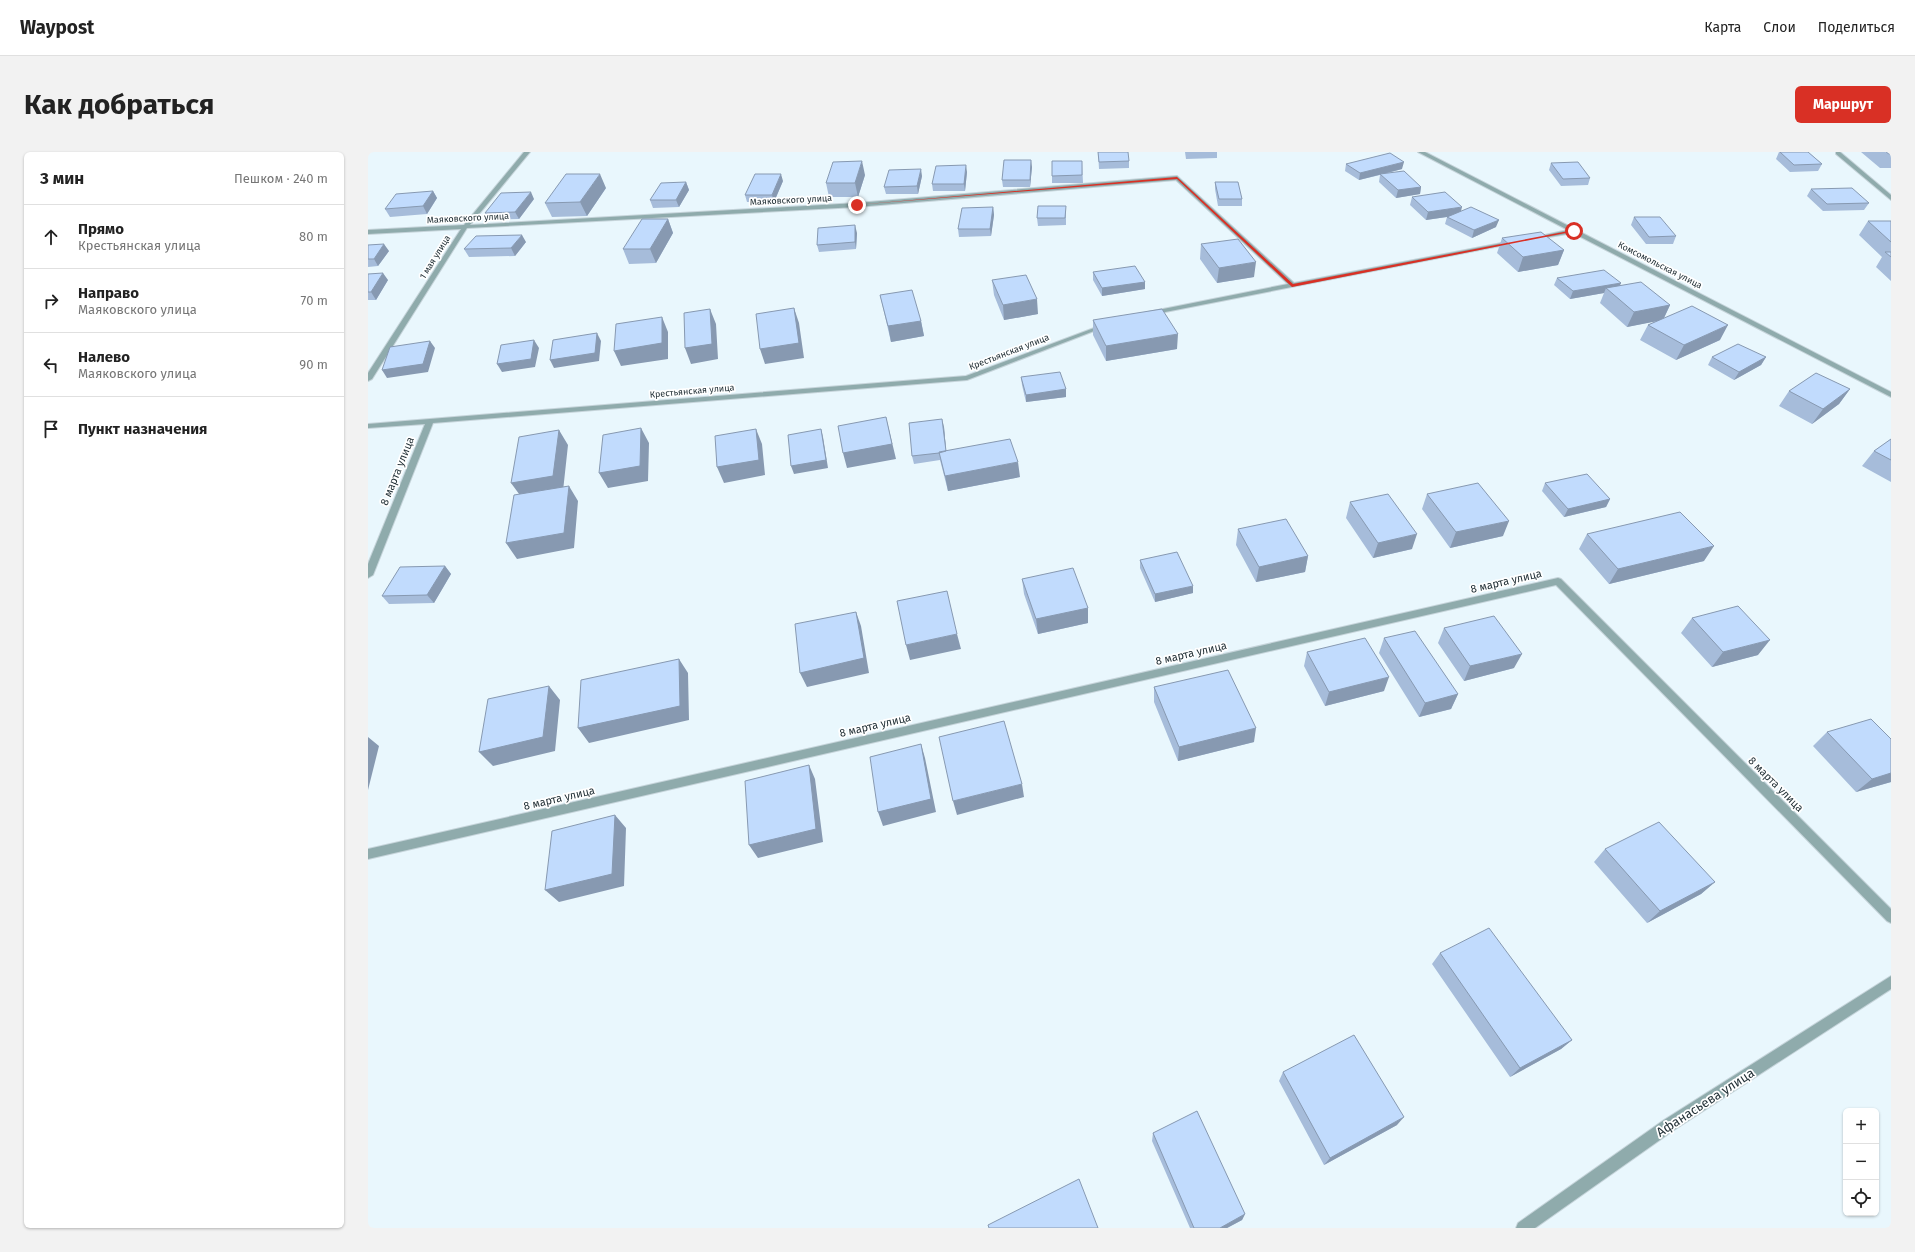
<!DOCTYPE html>
<html lang="ru">
<meta charset="utf-8">
<style>
body{margin:0;font-family:"Fira Sans",sans-serif;background:#f2f2f2;color:#222}
.controls{position:absolute;right:12px;bottom:12px;display:grid;overflow:hidden;border-radius:6px;box-shadow:0 1px 3px #0004}
.controls button{width:36px;height:36px;display:grid;place-items:center;padding:0;border:0;border-bottom:1px solid #e0e0e0;background:#fff;color:#222;font:20px sans-serif}
.stop{position:absolute;width:12px;height:12px;margin:-9px;border:3px solid #d93025;border-radius:50%;background:#fff}
.stop.end{background:#d93025;border-color:#fff;box-shadow:0 1px 4px #0008}
.list{margin:0;padding:0;list-style:none}
h2{display:flex;justify-content:space-between;align-items:center;height:52px;margin:0;padding:0 16px;font-size:17px}
h2 small{font-size:13px;font-weight:400;color:#767676}
.list li{display:grid;grid-template-columns:26px 1fr auto;gap:12px;align-items:center;box-sizing:border-box;height:64px;padding:0 16px;border-top:1px solid #e0e0e0}
.list b{display:block;font-size:15px;white-space:nowrap}
.list p{margin:0;font-size:13px;white-space:nowrap;color:#767676}
.list em{font-size:13px;font-style:normal;color:#767676}
.icon{flex:none;width:22px;height:22px;fill:none;stroke:currentColor;stroke-width:2;stroke-linecap:round;stroke-linejoin:round}
.map{position:relative;flex:none;width:1523px;height:1076px;overflow:hidden;border-radius:6px}
header{display:flex;align-items:center;gap:24px;box-sizing:border-box;height:56px;padding:0 20px;background:#fff;border-bottom:1px solid #e0e0e0}
header strong{font-size:19px}
nav{display:flex;gap:22px;margin-inline-start:auto;font-size:14px}
.intro{display:flex;align-items:center;justify-content:space-between;box-sizing:border-box;height:96px;padding:0 24px}
h1{margin:0;font-size:28px}
.button{padding:10px 18px;border-radius:6px;background:#d93025;color:#fff;font-size:14px;font-weight:700}
main{display:flex;gap:24px;padding:0 24px}
aside{flex:1;background:#fff;border-radius:6px;box-shadow:0 1px 3px #0004}
.map>svg:first-child{display:block}
.lines{fill:none;stroke-linecap:round;stroke-linejoin:round}
.street-casing{stroke:#c6d4da;stroke-width:2}
.street{fill:#8fabac;fill-rule:evenodd}
.wall{fill:#a6bcda}
.shaded-wall{fill:#8799b1}
.building{fill:#c1dbfd;stroke:#8799b1}
.route{fill:#d93025}
.labels{text-anchor:middle;stroke-width:3.5;stroke-linejoin:round;paint-order:stroke}
.far-street-label{font-size:9px;fill:#243238;stroke:#fff}
.street-label{font-size:11px;fill:#243238;stroke:#fff}
.near-street-label{font-size:13px;fill:#243238;stroke:#fff}
</style>
<header>
<strong>Waypost</strong>
<nav><a>Карта</a><a>Слои</a><a>Поделиться</a></nav>
</header>
<div class="intro"><h1>Как добраться</h1><a class="button">Маршрут</a></div>
<main>
<aside>
<h2>3 мин<small>Пешком · 240 m</small></h2>
<ul class="list">
<li><svg class="icon" aria-label="ahead" viewBox="0 0 24 24"><path d="M12 20V5M6 11l6-6 6 6"/></svg><div><b>Прямо</b><p>Крестьянская улица</p></div><em>80 m</em></li>
<li><svg class="icon" aria-label="right" viewBox="0 0 24 24"><path d="M7 20v-9h11M14 6l5 5-5 5"/></svg><div><b>Направо</b><p>Маяковского улица</p></div><em>70 m</em></li>
<li><svg class="icon" aria-label="left" viewBox="0 0 24 24"><path d="M17 20v-9H6M10 6l-5 5 5 5"/></svg><div><b>Налево</b><p>Маяковского улица</p></div><em>90 m</em></li>
<li><svg class="icon" aria-label="arrive" viewBox="0 0 24 24"><path d="M6 21V4h12l-3 4 3 4H6"/></svg><div><b>Пункт назначения</b></div></li>
</ul>
</aside>
<div class="map">
<svg width="1523" height="1076" viewBox="0 0 1523 1076">
<rect width="100%" height="100%" fill="#e9f7fd"/>
<g class="lines">
<g class="street-casing">
<path id="street" d="M156 0H162L102 73 489 51 809 24 926 131 1144 89 1147 91 782 163 780 162V160L920 132 808 28 489 55 99 76 4 227 0 229V221L93 77 0 82V78L96 73Z
M1050 0H1057L1523 240V245L1205 81 1163 88V86L1200 78Z
M1468 0H1472L1523 43V48L1468 2Z
M734 173 739 174 599 228 65 271 5 423 0 426V412L57 272 0 276V272L598 224Z
M1190 426 1193 427 1523 757V771L1519 769 1188 433 0 707V697Z
M1523 824V837L1306 978 1167 1076H1148L1150 1071 1296 968Z"/>
</g>
<use href="#street" class="street"/>
</g>
<path class="wall" d="M730 0 761 9V16L731 17Z
M817 0H849V6L818 7Z
M1411 0H1440L1454 12 1450 19 1422 20 1408 7Z
M1493 0H1523V16H1512Z
M714 9 715 31H684V24Z
M1183 11 1222 26 1220 33 1193 34 1181 18Z
M978 12 1034 17 1016 22 1053 35 1052 42 1028 46 1011 30 1012 23 991 28 977 19Z
M664 15 662 35H635L634 28Z
M599 20 597 39H565L564 32Z
M497 23 490 45H461L458 31Z
M554 24 550 42H518L516 35Z
M415 29 406 50H379L377 43Z
M318 30 321 38 311 55 285 56 282 48Z
M847 30 874 47V54H850L847 37Z
M238 36 219 64 184 65 177 51Z
M1443 37 1501 51 1496 58 1455 59 1439 44Z
M65 39 69 46 59 62 22 65 17 57Z
M1044 45 1093 59 1128 75 1104 86 1077 72 1079 65 1058 68 1042 53Z
M166 47 151 67 121 68 117 61Z
M625 55 626 63 623 84 591 85 590 77Z
M698 61V73L670 74 669 66Z
M1266 65 1308 84 1305 92H1278L1263 73Z
M300 67 305 81 288 111 261 112 255 97Z
M1500 69H1523V129L1508 115 1514 105 1491 83Z
M489 81 488 97 451 100 449 93Z
M1134 86 1196 98 1190 113 1150 120 1129 101Z
M158 90 147 104 101 105 96 97Z
M833 92 886 125 849 131 832 107Z
M0 93 21 99 10 114 0 115Z
M725 120 777 130V137L734 144 725 128Z
M0 122 20 128 8 148H0Z
M1189 126 1253 131 1252 133 1302 153 1296 166 1352 188 1308 208 1272 188 1280 173 1288 169 1259 175 1232 151 1236 141 1202 147 1186 133Z
M624 128 670 162 636 168 626 143Z
M512 143 553 169 556 184 523 190Z
M725 168 809 197 738 209 725 183Z
M1344 205H1398L1393 213 1366 228 1340 213Z
M653 225 698 237V245L658 250 654 233Z
M1482 237 1471 252 1444 272 1411 254 1421 239Z
M576 275 578 299 652 325 580 339 572 308 546 312 544 304Z
M1523 287V330L1494 314 1506 299Z
M1177 331 1242 347 1238 355 1196 365 1174 339Z
M1059 342 1135 384 1082 396 1054 357Z
M982 350 1044 397 1005 406 978 366Z
M870 377 940 404 937 420 888 430 868 393Z
M1219 382 1336 409 1241 432 1211 397Z
M772 408 825 441 787 450 772 416Z
M77 414 83 422 66 451 21 452 14 444Z
M654 427 720 456V471L670 482 656 442Z
M1324 466 1390 503 1344 515 1313 481Z
M1076 476 1146 516 1096 529 1070 491Z
M1016 486 1090 542 1083 557 1051 565 1011 501Z
M939 500 1016 539 957 554 936 514Z
M786 535 886 590 810 609 786 550Z
M1459 580 1523 587V630L1488 640 1445 594Z
M1237 697 1347 730 1333 742 1279 771 1226 710Z
M1072 801 1204 888 1193 897 1142 925 1064 812Z
M915 920 1029 973 956 1013 911 929Z
M785 981 877 1062 874 1068 859 1076H822L784 989Z"/>
<path class="shaded-wall" d="M663 8 664 15 662 35V28Z
M494 9 497 23 490 45 487 31Z
M1036 10 1034 17 991 28 992 21Z
M598 13 599 20 597 39 596 32Z
M553 17 554 24 550 42 549 34Z
M232 22 238 36 219 64 212 50Z
M413 22 415 29 406 50 404 43Z
M318 30 321 38 311 55 308 48Z
M1053 35 1052 42 1028 46 1030 38Z
M65 39 69 46 59 62 55 54Z
M163 40 166 47 151 67 147 60Z
M625 55 626 63 623 84 622 77Z
M1094 55 1092 63 1058 68 1060 60Z
M300 67 305 81 288 111 282 97Z
M1131 68 1128 75 1104 86 1106 78Z
M487 73 489 81 488 97 487 90Z
M154 83 158 90 147 104 143 96Z
M16 92 21 99 10 114 6 107Z
M1196 98 1190 113 1150 120 1155 105Z
M888 110 886 125 849 131 851 116Z
M15 121 20 128 8 148 3 140Z
M777 130V137L734 144V136Z
M1253 131 1249 139 1238 136 1236 141 1202 147 1205 139Z
M669 147 670 162 636 168 635 153Z
M1302 153 1295 168 1259 175 1266 160Z
M426 156 431 171 436 206 397 212 392 197Z
M342 157 348 172 350 207 323 212 317 196Z
M294 165 300 180V207L253 214 246 199Z
M553 169 556 184 523 190 520 174Z
M1360 173 1352 188 1308 208 1316 193Z
M229 181 233 189 231 209 186 216 182 208Z
M810 182 809 197 738 209V194Z
M166 188 171 196 167 215 134 220 129 212Z
M62 189 67 196 60 220 19 226 14 218Z
M1398 205 1393 213 1366 228 1371 220Z
M698 237V245L658 250V243Z
M1482 237 1471 252 1444 272 1455 257Z
M518 265 528 307 479 316 475 301Z
M574 267 576 275 579 308 578 300Z
M273 276 281 291 280 329 240 336 231 321Z
M388 277 394 292 397 323 356 331 349 315Z
M453 277 455 285 460 316 426 322 423 314Z
M191 278 200 293 195 339 154 346 143 331Z
M650 310 652 325 580 339 577 324Z
M201 334 210 349 206 396 149 407 138 391Z
M1242 347 1238 355 1196 365 1200 357Z
M1141 369 1135 384 1082 396 1088 380Z
M1049 382 1044 397 1005 406 1010 391Z
M1346 394 1336 409 1241 432 1250 417Z
M940 404 937 420 888 430 891 415Z
M77 414 83 422 66 451 59 443Z
M825 434V441L787 450V442Z
M720 456V471L670 482 668 467Z
M488 460 493 474 501 521 439 535 432 521Z
M589 482 593 497 542 508 538 493Z
M1402 488 1390 503 1344 515 1355 500Z
M1154 502 1146 516 1096 529 1102 514Z
M311 507 320 521 321 568 221 591 210 576Z
M1021 525 1016 539 957 554 961 540Z
M181 534 192 548 187 599 125 614 111 600Z
M1090 542 1083 557 1051 565 1057 551Z
M888 576 886 590 810 609 811 595Z
M0 585 11 594 0 638Z
M553 592 557 606 568 660 515 674 510 660Z
M441 613 447 627 455 690 390 706 381 693Z
M1523 621V630L1488 640 1504 627Z
M654 632 656 645 589 663 585 649Z
M247 663 258 676 256 734 191 750 177 738Z
M1347 730 1333 742 1279 771 1292 759Z
M1204 888 1193 897 1142 925 1152 916Z
M1036 965 1029 973 956 1013 962 1006Z
M877 1062 874 1068 859 1076H852Z"/>
<path class="building" d="M730 0H760L761 9 731 10Z
M1412 0H1440L1454 12 1426 13Z
M1518 0H1523V2H1521Z
M1022 1 1036 10 992 21 978 12Z
M636 8H663L662 28H634Z
M494 9 487 31H458L465 10Z
M684 9H714V23L684 24Z
M1210 10 1222 26 1195 27 1183 11Z
M598 13 596 32H564L568 14Z
M553 17 549 34 516 35 521 18Z
M1036 19 1053 35 1030 38 1012 22Z
M198 22H232L212 50 177 51Z
M387 22H413L404 43H377Z
M318 30 308 48H282L293 31Z
M847 30H870L874 47H851Z
M1484 36 1501 51 1459 52 1443 37Z
M65 39 55 54 17 57 28 42Z
M163 40 147 60 117 61 133 41Z
M1077 40 1094 55 1060 60 1044 45Z
M670 54H698L697 66H669Z
M625 55 622 77H590L594 56Z
M1103 55 1131 68 1106 78 1079 65Z
M1266 65H1292L1308 84 1281 85Z
M274 67H300L282 97H255Z
M1500 69H1523V90Z
M487 73V90L449 93 450 76Z
M1173 80 1196 98 1155 105 1134 86Z
M154 83 143 96 96 97 108 84Z
M870 87 888 110 851 116 833 92Z
M16 92 6 107H0V93Z
M1517 100H1523V105Z
M767 114 777 130 734 136 725 120Z
M1236 118 1253 131 1205 139 1189 126Z
M15 121 3 140H0V122Z
M658 123 669 147 635 153 624 128Z
M1273 130 1302 153 1266 160 1238 136Z
M544 138 553 169 520 174 512 143Z
M1324 154 1360 173 1316 193 1280 173Z
M426 156 431 191 392 197 388 162Z
M342 157 344 192 317 196 316 161Z
M794 157 810 182 738 194 725 168Z
M294 165V191L246 199 248 172Z
M229 181 227 201 182 208 185 188Z
M166 188 163 207 129 212 133 193Z
M62 189 55 212 14 218 22 195Z
M1370 192 1398 205 1371 220 1344 205Z
M692 220 698 237 658 243 653 225Z
M1448 221 1482 237 1455 257 1421 239Z
M518 265 524 292 475 301 470 274Z
M574 267 578 299 571 301 544 304 541 271Z
M273 276 272 314 231 321 235 283Z
M388 277 391 308 349 315 347 284Z
M453 277 458 308 423 314 420 283Z
M191 278 185 324 143 331 151 285Z
M642 287 650 310 577 324 571 300Z
M1523 287V308L1506 299Z
M1219 322 1242 347 1200 357 1177 331Z
M1110 331 1141 369 1088 380 1059 342Z
M201 334 196 381 138 391 146 343Z
M1020 342 1049 382 1010 391 982 350Z
M1312 360 1346 394 1250 417 1219 382Z
M918 367 940 404 891 415 870 377Z
M809 400 825 434 787 442 772 408Z
M77 414 59 443 14 444 32 415Z
M705 416 720 456 668 467 654 427Z
M579 439 589 482 538 493 529 449Z
M1370 454 1402 488 1355 500 1324 466Z
M488 460 496 506 432 521 427 472Z
M1126 464 1154 502 1102 514 1076 476Z
M1047 479 1090 542 1057 551 1016 486Z
M997 486 1021 525 961 540 939 500Z
M311 507 312 554 210 576 213 528Z
M860 518 888 576 811 595 786 535Z
M181 534 175 585 111 600 120 547Z
M1503 567 1523 587V621L1504 627 1459 580Z
M636 569 654 632 585 649 571 585Z
M553 592 563 647 510 660 502 605Z
M441 613 448 677 381 693 377 629Z
M247 663 244 722 177 738 184 679Z
M1291 670 1347 730 1292 759 1237 697Z
M1121 776 1204 888 1152 916 1072 801Z
M986 883 1036 965 962 1006 915 920Z
M829 959 877 1062 852 1076H826L785 981Z
M711 1027 730 1076H621L620 1073Z"/>
<path class="route" d="M809 25 925 132 1206 78 1208 79 924 135 809 27 487 53Z"/>
<g class="labels">
<g class="far-street-label">
<text transform="translate(423 48) rotate(-3)" y="3">Маяковского улица</text>
<text transform="translate(100 66) rotate(-3)" y="3">Маяковского улица</text>
<text transform="translate(67 105) rotate(-58)" y="3">1 мая улица</text>
<text transform="translate(1292 113) rotate(27)" y="3">Комсомольская улица</text>
<text transform="translate(641 200) rotate(-21)" y="3">Крестьянская улица</text>
<text transform="translate(324 239) rotate(-5)" y="3">Крестьянская улица</text>
</g>
<g class="street-label">
<text transform="translate(29 319) rotate(-68)" y="4">8 марта улица</text>
<text transform="translate(1138 429) rotate(-13)" y="4">8 марта улица</text>
<text transform="translate(823 501) rotate(-13)" y="4">8 марта улица</text>
<text transform="translate(507 573) rotate(-13)" y="4">8 марта улица</text>
<text transform="translate(1408 632) rotate(45)" y="4">8 марта улица</text>
<text transform="translate(191 646) rotate(-13)" y="4">8 марта улица</text>
</g>
<g class="near-street-label">
<text transform="translate(1337 950) rotate(-33)" y="5">Афанасьева улица</text>
</g>
</g>
</svg>
<div class="controls">
<button>+</button>
<button>−</button>
<button><svg class="icon" aria-label="locate" viewBox="0 0 24 24"><circle cx="12" cy="12" r="6"/><path d="M12 2v4M12 18v4M2 12h4M18 12h4"/></svg></button>
</div>
<div class="stop" style="left:1206px;top:79px"></div>
<div class="stop end" style="left:489px;top:53px"></div>
</div>
</main>
